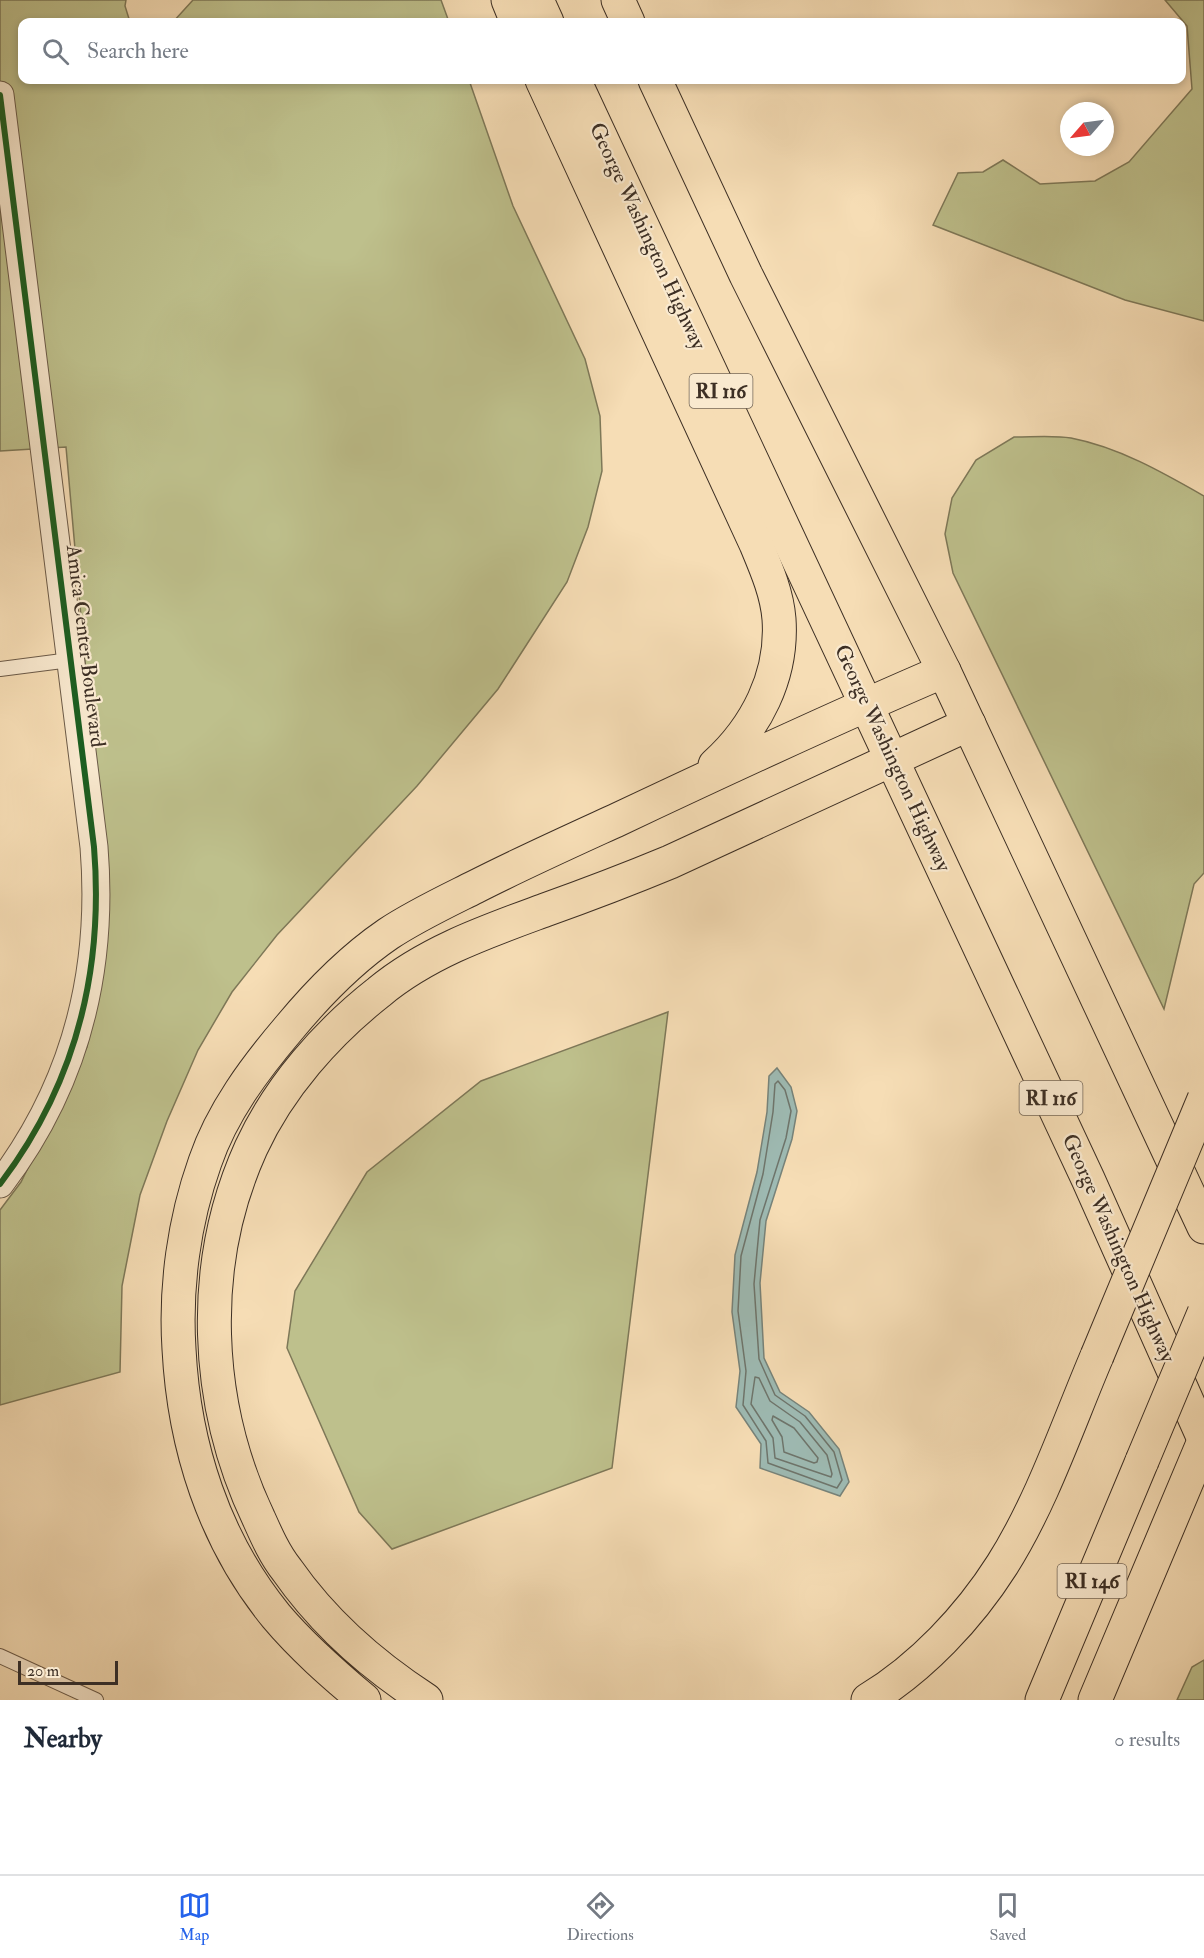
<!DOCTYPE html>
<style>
body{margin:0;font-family:"IM FELL Double Pica",serif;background:#f6f6f7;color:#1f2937}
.compass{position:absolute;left:1060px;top:102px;width:54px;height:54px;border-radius:50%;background:#fff;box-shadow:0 3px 9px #0003;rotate:242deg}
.scale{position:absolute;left:18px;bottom:15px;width:100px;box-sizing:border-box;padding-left:6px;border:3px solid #3d2f24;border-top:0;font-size:16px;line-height:21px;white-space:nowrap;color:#3d2f24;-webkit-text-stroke:4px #f9e9cf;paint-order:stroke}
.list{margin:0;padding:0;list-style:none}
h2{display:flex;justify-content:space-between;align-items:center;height:78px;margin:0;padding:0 24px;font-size:26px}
h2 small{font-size:20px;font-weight:400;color:#747a83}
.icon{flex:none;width:33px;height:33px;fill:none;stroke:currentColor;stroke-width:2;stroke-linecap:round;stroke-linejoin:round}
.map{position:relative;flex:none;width:1204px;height:1700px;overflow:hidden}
.search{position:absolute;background:#fff;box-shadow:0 3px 9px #0003;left:18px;right:18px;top:18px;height:66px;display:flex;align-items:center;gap:15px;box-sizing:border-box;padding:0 21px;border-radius:12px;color:#747a83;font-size:22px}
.sheet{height:174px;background:#fff}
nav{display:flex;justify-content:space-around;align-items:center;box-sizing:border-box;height:84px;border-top:2px solid #e0e1e3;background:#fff;font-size:16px;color:#747a83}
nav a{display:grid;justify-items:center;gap:3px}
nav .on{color:#2563eb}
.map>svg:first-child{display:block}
.green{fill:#bec08c;stroke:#7e7858;stroke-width:1.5}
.water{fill:#9ebbb4;stroke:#77837a;stroke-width:1.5}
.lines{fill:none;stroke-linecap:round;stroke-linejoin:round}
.shore{stroke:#6e756c;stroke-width:1.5}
.service-casing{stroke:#6b5a48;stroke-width:16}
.minor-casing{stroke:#6b5a48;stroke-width:29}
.primary-casing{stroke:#3d2f24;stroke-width:35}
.motorway-casing{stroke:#3d2f24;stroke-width:35}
.service{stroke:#f9e9cf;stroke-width:14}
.minor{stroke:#f9e9cf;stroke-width:27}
.primary{stroke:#f6ddb5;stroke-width:33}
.motorway{stroke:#f6ddb5;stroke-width:33}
.motorway-bridge-casing{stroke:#3d2f24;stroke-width:35;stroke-linecap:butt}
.motorway-bridge{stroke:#f6ddb5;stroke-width:33}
.cycleway-casing{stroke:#f9e9cf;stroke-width:10}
.cycleway{stroke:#1b5e20;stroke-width:6}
.labels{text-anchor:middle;stroke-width:4.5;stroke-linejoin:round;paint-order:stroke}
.shield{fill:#f9e9cf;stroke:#756757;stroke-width:1.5}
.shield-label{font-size:20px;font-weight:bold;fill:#3d2f24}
.street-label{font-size:21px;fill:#3d2f24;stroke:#f9e9cf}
</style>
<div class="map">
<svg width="1204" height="1700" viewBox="0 0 1204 1700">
<rect width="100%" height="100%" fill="#f6ddb5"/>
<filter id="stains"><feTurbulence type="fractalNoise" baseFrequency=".00333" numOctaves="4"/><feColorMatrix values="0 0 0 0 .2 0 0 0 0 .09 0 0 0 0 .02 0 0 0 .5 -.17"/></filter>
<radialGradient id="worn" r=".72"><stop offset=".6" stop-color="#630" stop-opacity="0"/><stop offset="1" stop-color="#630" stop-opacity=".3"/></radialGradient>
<path class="green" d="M0 0H126L125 6 130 22H22V80H469L513 206 585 359 600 416 602 471 588 527 567 582 498 689 417 786 277 935 232 992 198 1050 167 1121 140 1195 122 1286 120 1372 0 1405V1210L21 1182 87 1047 104 949 100 832 66 447 0 451Z
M193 0H441L449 22H173Z
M1165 0H1204V321L1125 300 933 225 958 173 983 172 1003 160 1040 184 1095 181 1129 162 1192 89 1187 26Z
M1014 437C1032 437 1053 435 1071 438 1118 447 1162 472 1204 496V873L1194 884 1164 1009 953 573 945 534 952 498 976 460Z
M668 1012 612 1468 392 1549 359 1512 287 1348 295 1291 367 1172 481 1081Z
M1204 1660V1700H1177L1192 1667Z"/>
<path class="water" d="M777 1068 791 1087 797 1111 792 1139 766 1221 760 1283 764 1358 780 1392 809 1412 839 1449 849 1482 840 1496 760 1468 761 1444 736 1407 740 1371 732 1312 735 1255 757 1172 767 1112 769 1076Z"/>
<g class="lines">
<path class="shore" d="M778 1081 785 1090 791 1111 786 1138 760 1220 754 1284 759 1359 775 1395 805 1416 834 1452 842 1480 837 1488 768 1463 766 1441 743 1405 746 1371 738 1311 741 1256 763 1174 773 1112 775 1084Z
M755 1377 759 1378 770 1401 800 1422 827 1455 832 1474 831 1477 775 1458 773 1438 751 1404Z
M773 1416 794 1428 818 1458 817 1462 814 1463 784 1452 782 1437 772 1420Z"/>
<g class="service-casing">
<path id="service" d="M0 669 70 660
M0 1656 96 1700"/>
</g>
<g class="minor-casing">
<path id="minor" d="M0 95 94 847C104 971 76 1084 0 1184"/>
</g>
<g class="primary-casing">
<path id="primary" d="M537 0 547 22
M618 0 628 22
M574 80 1088 1179 1204 1439
M655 80 746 275 944 671 1204 1227"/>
</g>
<g class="motorway-casing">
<path id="motorway" d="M508 0 517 22
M542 80 756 544C766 568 777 593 779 619 783 676 756 728 715 765
M364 1700C333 1674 302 1647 276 1616 214 1540 184 1446 179 1349 175 1287 184 1221 205 1162 222 1112 255 1068 289 1028 318 993 350 960 388 934 415 916 445 902 475 887 522 863 571 841 619 819 727 768 834 718 944 671
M426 1700C372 1665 324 1623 287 1570 275 1555 267 1537 259 1519 204 1404 198 1265 251 1148 279 1087 327 1033 379 992 427 952 488 931 545 910 587 895 629 879 670 862L969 724
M868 1700C921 1668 969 1617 1002 1565 1042 1502 1068 1424 1097 1356
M1042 1700 1142 1461
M1095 1700 1204 1441"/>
</g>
<use href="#service" class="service"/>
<use href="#minor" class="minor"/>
<use href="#primary" class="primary"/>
<use href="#motorway" class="motorway"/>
<g class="motorway-bridge-casing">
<path id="motorway-bridge" d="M1097 1356 1204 1099
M1142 1461 1204 1313"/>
</g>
<use href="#motorway-bridge" class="motorway-bridge"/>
<g class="cycleway-casing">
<path id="cycleway" d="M0 95 94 847C104 971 76 1084 0 1184"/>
</g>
<use href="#cycleway" class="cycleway"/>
</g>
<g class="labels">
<g class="shield">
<rect x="689.5" y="374" width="63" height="34" rx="4.5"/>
<rect x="1019.5" y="1081" width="63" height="34" rx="4.5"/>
<rect x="1057.5" y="1564" width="69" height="34" rx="4.5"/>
</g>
<g class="shield-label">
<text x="721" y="398">RI 116</text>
<text x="1051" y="1105">RI 116</text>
<text x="1092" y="1588">RI 146</text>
</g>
<g class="street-label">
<text transform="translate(648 236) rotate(65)" y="7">George Washington Highway</text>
<text transform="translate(86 646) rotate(83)" y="7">Amica Center Boulevard</text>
<text transform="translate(893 758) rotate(65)" y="7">George Washington Highway</text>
<text transform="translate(1119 1248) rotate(66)" y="7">George Washington Highway</text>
</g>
</g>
<rect width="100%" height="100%" filter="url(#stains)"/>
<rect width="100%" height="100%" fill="url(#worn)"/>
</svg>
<svg class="compass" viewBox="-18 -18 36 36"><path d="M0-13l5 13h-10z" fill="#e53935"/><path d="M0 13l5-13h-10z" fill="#747a83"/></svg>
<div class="scale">20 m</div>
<div class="search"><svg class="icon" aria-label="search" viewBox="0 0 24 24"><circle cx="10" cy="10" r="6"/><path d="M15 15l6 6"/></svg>Search here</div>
</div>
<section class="sheet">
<h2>Nearby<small>0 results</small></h2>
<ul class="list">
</ul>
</section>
<nav>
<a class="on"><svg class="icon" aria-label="map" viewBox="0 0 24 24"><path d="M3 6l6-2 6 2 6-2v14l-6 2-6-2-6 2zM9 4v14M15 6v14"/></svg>Map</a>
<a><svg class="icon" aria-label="directions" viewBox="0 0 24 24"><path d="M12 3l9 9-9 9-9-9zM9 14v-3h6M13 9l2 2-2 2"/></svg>Directions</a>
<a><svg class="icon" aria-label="saved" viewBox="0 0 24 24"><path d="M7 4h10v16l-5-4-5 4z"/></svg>Saved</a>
</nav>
